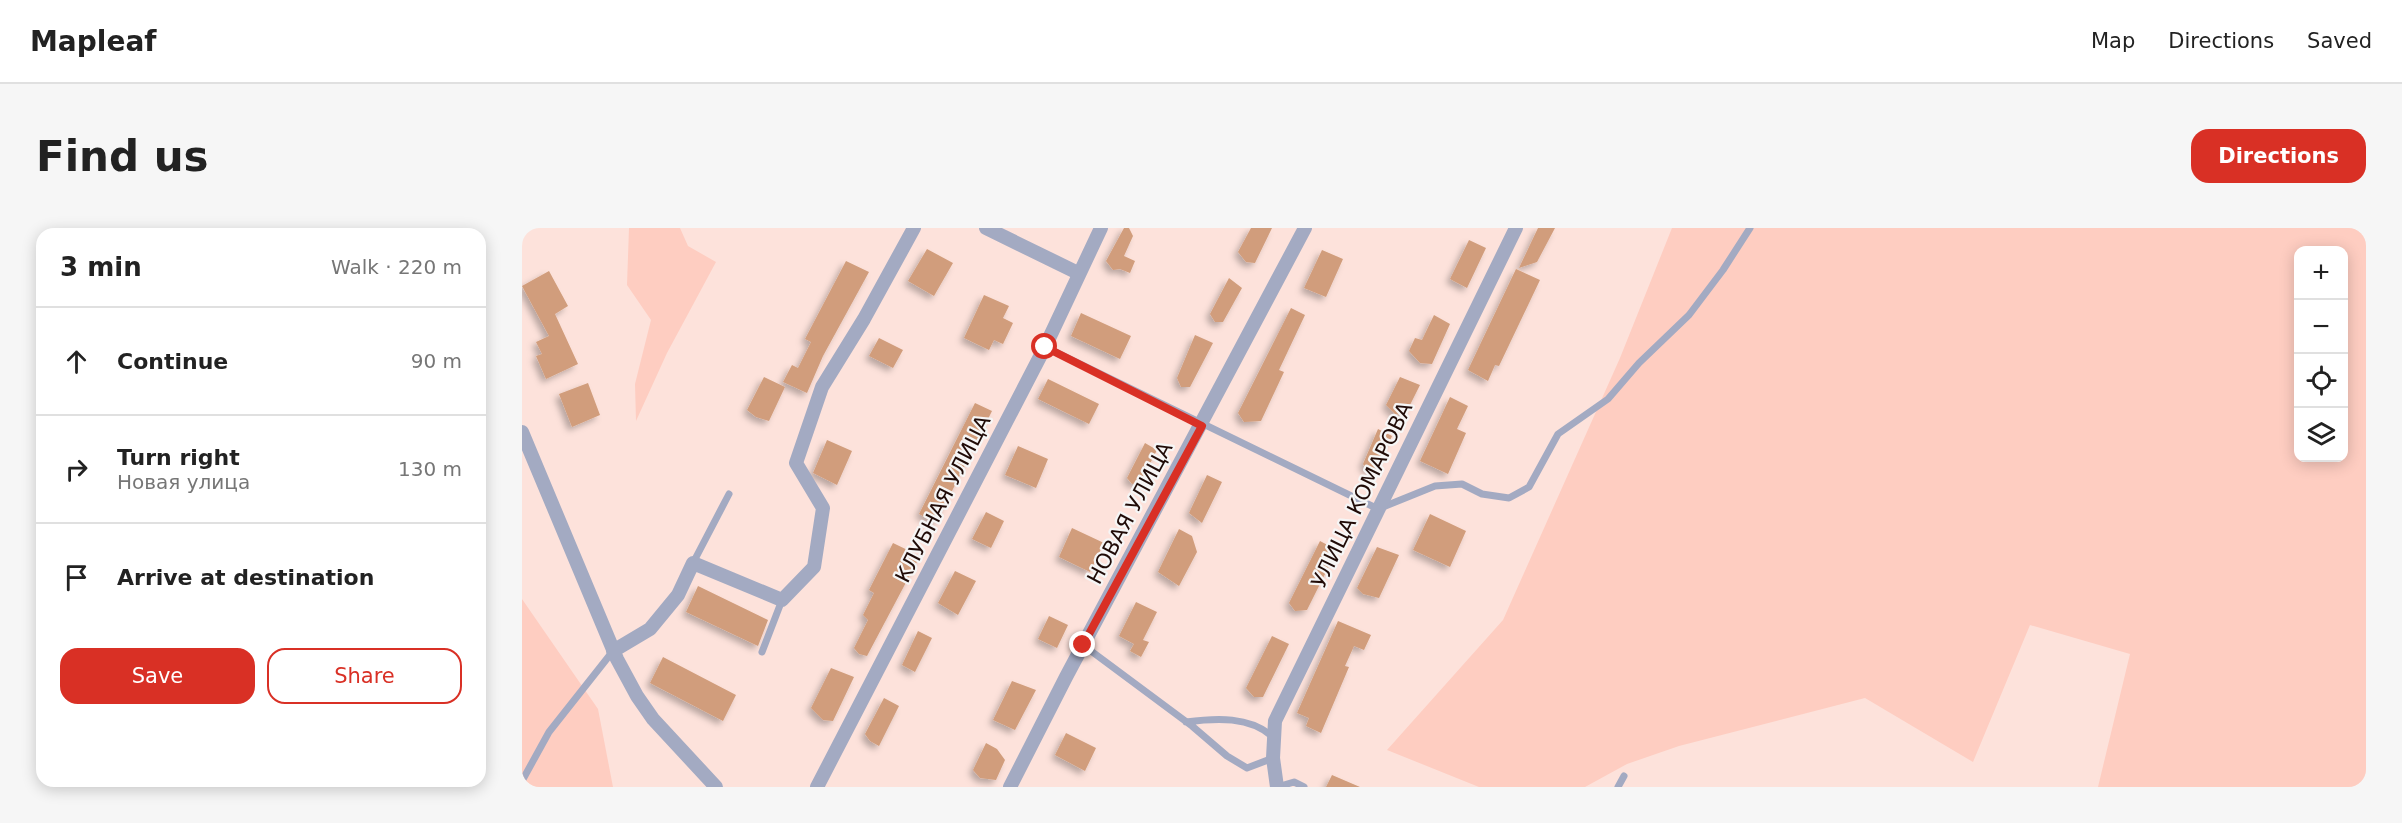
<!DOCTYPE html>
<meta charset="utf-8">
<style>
body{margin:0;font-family:"DejaVu Sans",sans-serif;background:#f6f6f6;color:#222}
.controls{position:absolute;right:18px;top:18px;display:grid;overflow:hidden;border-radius:12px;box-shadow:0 3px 15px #0003}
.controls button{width:54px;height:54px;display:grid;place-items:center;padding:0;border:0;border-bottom:2px solid #e0e0e0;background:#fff;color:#222;font:30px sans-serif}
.stop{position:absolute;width:18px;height:18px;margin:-14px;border:4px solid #d93025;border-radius:50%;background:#fff}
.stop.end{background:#d93025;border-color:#fff;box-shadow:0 2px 6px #0008}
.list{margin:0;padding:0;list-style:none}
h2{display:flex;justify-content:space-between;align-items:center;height:78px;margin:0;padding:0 24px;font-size:26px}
h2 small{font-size:20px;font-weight:400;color:#767676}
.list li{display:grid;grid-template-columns:39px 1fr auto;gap:18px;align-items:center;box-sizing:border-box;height:108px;padding:0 24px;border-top:2px solid #e0e0e0}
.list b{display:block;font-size:22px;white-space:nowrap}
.list p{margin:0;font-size:20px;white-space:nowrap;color:#767676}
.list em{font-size:20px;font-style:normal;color:#767676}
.actions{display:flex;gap:12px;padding:18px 24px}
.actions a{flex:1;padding:14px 0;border:2px solid #d93025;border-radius:18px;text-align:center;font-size:21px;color:#d93025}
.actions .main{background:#d93025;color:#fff}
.icon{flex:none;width:33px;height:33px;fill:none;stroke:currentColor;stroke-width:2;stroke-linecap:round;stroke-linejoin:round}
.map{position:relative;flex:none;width:1844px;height:559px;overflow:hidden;border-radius:18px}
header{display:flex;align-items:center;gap:36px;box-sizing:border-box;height:84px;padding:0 30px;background:#fff;border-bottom:2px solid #e0e0e0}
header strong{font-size:28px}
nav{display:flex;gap:33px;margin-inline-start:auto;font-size:21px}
.intro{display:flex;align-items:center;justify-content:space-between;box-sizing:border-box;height:144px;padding:0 36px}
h1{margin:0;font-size:42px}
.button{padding:15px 27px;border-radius:18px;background:#d93025;color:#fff;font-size:21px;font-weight:700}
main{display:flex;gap:36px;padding:0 36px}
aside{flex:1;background:#fff;border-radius:18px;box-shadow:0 3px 15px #0003}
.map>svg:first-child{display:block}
.green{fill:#fecdc1;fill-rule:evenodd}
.building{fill:#d19d7b;filter:url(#shadow)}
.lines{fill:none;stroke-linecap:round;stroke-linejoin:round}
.service{stroke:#a3aac2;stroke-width:7}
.minor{stroke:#a3aac2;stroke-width:14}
.route{stroke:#d93025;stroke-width:8}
.labels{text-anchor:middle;stroke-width:4.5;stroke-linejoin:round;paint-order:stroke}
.street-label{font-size:21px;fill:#200b07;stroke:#f6f6f6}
</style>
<header>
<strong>Mapleaf</strong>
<nav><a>Map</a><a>Directions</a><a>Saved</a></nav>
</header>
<div class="intro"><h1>Find us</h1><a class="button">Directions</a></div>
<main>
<aside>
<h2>3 min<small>Walk · 220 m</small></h2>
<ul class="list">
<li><svg class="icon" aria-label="ahead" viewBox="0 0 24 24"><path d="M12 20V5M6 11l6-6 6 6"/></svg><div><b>Continue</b></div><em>90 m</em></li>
<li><svg class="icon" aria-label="right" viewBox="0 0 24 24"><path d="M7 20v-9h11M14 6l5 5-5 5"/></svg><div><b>Turn right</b><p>Новая улица</p></div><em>130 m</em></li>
<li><svg class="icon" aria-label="arrive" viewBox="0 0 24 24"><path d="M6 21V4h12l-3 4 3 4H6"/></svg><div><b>Arrive at destination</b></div></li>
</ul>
<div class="actions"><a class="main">Save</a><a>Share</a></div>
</aside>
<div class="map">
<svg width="1844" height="559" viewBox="0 0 1844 559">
<defs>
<filter id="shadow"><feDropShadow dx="-4" dy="4" stdDeviation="3" flood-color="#0004"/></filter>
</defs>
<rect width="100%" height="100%" fill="#fde2db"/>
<path class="green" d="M107 0H158L166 18 194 34 145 125 114 193 113 156 129 92 105 57Z
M1150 0H1844V559H1576L1608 426 1508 397 1451 534 1343 470 1157 518 1105 536 1063 559H957L865 522 981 392 1098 130ZM1776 22H1822V230H1776Z
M0 371 76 481 91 559H0Z"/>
<path class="building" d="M602 0H607L611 8 602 28 613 33 608 45 598 41 591 42 584 33Z
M729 0H750L733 35 724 34 716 24Z
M1016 0H1033L1015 34 997 40Z
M947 12 964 20 945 60 928 51Z
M405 21 431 35 412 68 386 53Z
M800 22 821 31 804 69 782 60Z
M324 33 347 44 301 128 285 165 261 154 270 137 276 140 289 114 283 111Z
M994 41 1018 52 977 138 973 137 966 153 946 142Z
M27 43 46 78 33 86 56 136 24 151 14 128 20 126 14 114 27 108 0 58Z
M707 50 720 60 701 94H693L688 86Z
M462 67 487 78 481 90 491 95 481 116 472 112 467 122 442 110Z
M769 80 783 87 757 142 762 144 739 193 722 194 716 185Z
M559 85 609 108 598 131 549 108Z
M912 87 928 96 910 136 898 135 887 123 893 110 900 112Z
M673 107 691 115 668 159H659L655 150Z
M357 110 381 122 371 140 347 128Z
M242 149 263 159 247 193 234 189 225 182Z
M878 149 898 157 883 187 873 186 864 177Z
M526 151 577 176 567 196 516 171Z
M66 155 78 187 50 199 37 166Z
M928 169 946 178 935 201 944 205 926 246 898 233Z
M453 175 470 183 414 295 397 286Z
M856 201 870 208 855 243 845 242 841 236Z
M305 212 330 223 315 257 291 245Z
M623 215 635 222 618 255 610 256 605 250Z
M496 218 526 231 514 260 483 247Z
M685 247 700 254 680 295 667 285Z
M464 284 482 293 469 320 450 311Z
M908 286 944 303 928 339 891 322Z
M550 300 582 315 568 344 537 329Z
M657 301 670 308 675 324 657 358 636 344Z
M798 313 815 322 785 382 773 383 767 375Z
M371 315 398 328 345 428 337 426 332 420 346 392 341 387 352 365 347 362Z
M855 319 877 327 857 370 841 366 835 360Z
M433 343 454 353 436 387 416 375Z
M176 358 246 392 236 418 164 384Z
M614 374 635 384 621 412 627 414 619 429 608 423 612 416 597 408Z
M527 388 546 397 535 420 516 411Z
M816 393 849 407 842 422 832 418 823 438 827 439 799 505 784 498 787 490 775 485Z
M396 403 410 410 393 444 380 437Z
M750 408 767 416 741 469H732L724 460Z
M141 429 214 467 201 493 128 455Z
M309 440 332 449 311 493 301 492 289 480Z
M490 453 514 462 493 502 471 492Z
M362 470 377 478 357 518 348 513 343 506Z
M544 505 574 520 563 543 533 527Z
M464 515 475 521 483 532 474 552 458 550 451 542Z
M810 547 838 559H804Z"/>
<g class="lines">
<path class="service" d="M523 119 856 281 913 258 940 256 960 266 987 270 1007 259 1036 206 1086 171 1117 135 1167 87 1201 42 1228 0
M171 335 207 266
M561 417 670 498 705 528 725 540 751 530
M240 424 260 372
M664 494C694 490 728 488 751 509
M0 553 27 504 91 423
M755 559 772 554 782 559
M1096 559 1102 548"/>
<path class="minor" d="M464 0 556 45
M0 204 95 431 115 468 131 491 194 559
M91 423 128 401 156 367 171 335 260 372 292 339 301 280 274 235 300 159 342 91 392 0
M295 559 523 119 579 0
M488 559 544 449 783 0
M755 559 751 530 753 493 994 0"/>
</g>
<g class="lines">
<path class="route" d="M523 119 680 198 561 417"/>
</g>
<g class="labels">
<g class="street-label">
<text transform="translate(840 267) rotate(-64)" y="7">УЛИЦА КОМАРОВА</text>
<text transform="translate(421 271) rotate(-63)" y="7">КЛУБНАЯ УЛИЦА</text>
<text transform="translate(608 285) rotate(-62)" y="7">НОВАЯ УЛИЦА</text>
</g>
</g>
</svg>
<div class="controls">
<button>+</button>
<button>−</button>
<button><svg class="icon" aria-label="locate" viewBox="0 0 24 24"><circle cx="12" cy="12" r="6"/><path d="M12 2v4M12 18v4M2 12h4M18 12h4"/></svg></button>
<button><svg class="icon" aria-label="layers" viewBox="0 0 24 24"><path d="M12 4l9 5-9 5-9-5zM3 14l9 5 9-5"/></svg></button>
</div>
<div class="stop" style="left:523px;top:119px"></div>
<div class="stop end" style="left:561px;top:417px"></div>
</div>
</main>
